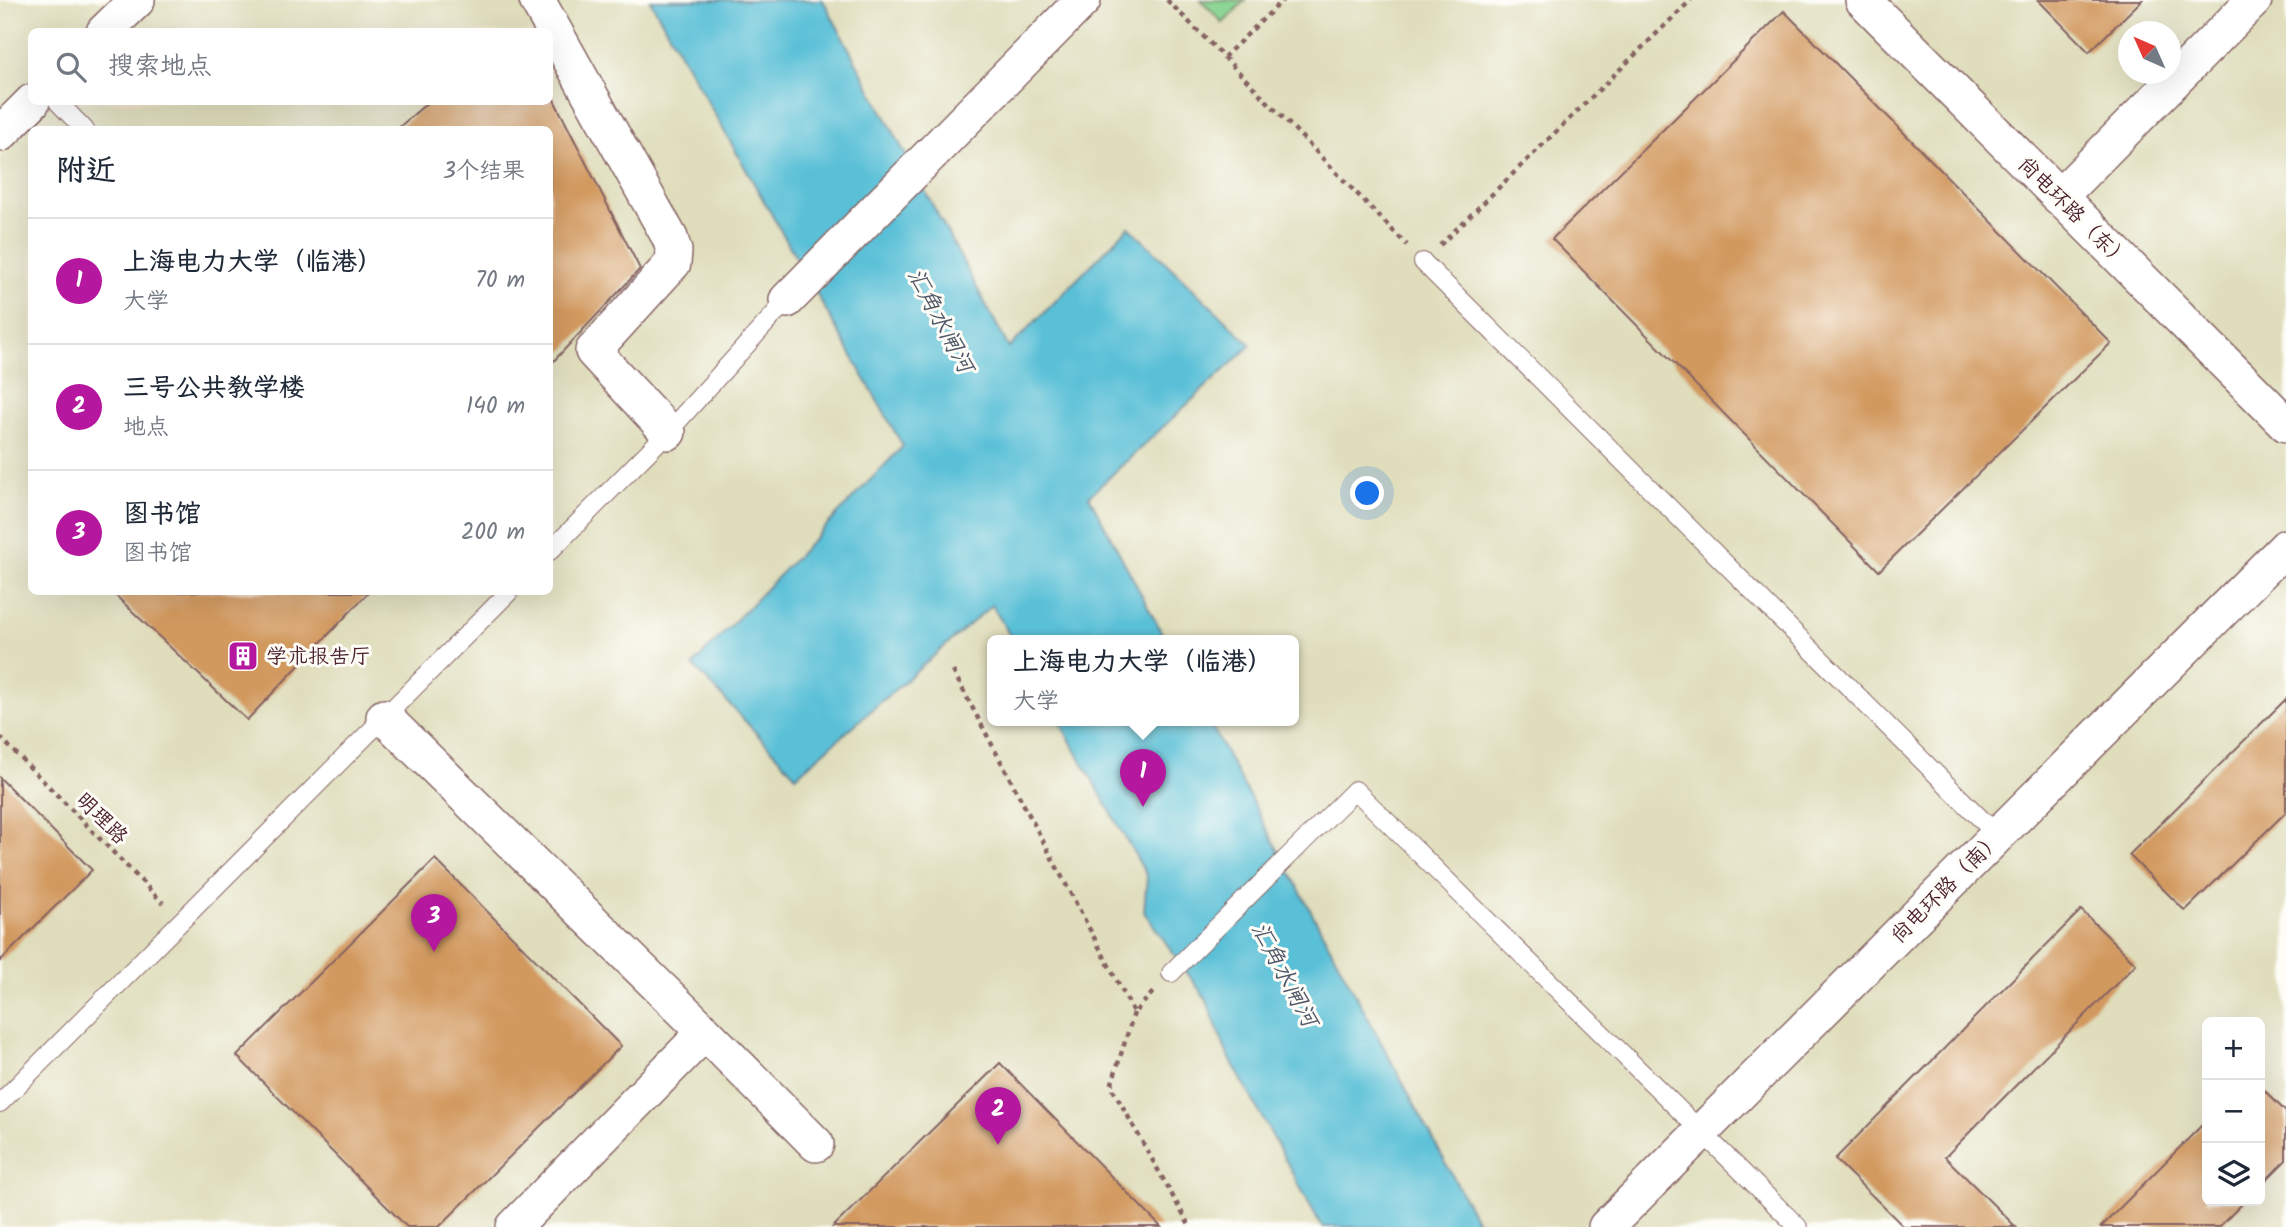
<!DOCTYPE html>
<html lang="zh">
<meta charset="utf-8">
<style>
body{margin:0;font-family:Kalam,"LXGW WenKai TC",sans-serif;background:#f2f2f3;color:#1f2937}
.controls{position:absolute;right:21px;bottom:21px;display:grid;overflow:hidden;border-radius:10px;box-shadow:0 7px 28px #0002}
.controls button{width:63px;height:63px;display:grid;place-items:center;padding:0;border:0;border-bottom:2px solid #e0e1e3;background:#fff;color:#1f2937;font:35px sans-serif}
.compass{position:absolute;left:2118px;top:21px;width:63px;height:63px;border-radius:50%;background:#fff;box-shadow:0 7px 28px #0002;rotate:315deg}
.you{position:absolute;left:1368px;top:494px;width:24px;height:24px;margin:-18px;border:5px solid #fff;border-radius:50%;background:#1a73e8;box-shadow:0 0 0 10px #1a73e833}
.badge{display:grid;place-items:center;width:46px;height:46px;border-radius:50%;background:#b5179e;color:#fff;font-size:23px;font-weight:700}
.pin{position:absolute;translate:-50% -58px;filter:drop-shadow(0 2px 4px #0008)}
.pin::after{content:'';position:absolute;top:37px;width:24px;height:21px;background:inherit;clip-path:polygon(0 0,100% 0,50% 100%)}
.popup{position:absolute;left:987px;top:635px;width:312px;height:91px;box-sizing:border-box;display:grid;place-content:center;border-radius:10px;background:#fff;filter:drop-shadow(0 2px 5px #0005);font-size:23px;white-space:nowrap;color:#747a83}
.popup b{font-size:26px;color:#1f2937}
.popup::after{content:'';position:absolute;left:50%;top:100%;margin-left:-14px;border:14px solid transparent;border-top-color:#fff}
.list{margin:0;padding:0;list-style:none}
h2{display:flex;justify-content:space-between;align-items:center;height:91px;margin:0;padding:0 28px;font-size:30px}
h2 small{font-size:23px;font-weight:400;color:#747a83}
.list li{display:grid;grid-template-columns:46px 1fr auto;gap:21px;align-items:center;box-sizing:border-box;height:126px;padding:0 28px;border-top:2px solid #e0e1e3}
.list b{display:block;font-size:26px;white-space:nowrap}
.list p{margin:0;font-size:23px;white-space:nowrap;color:#747a83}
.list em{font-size:23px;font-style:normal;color:#747a83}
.icon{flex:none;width:38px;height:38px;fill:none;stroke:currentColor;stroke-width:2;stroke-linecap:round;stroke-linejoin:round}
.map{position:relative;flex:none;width:2286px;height:1227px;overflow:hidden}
.search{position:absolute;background:#fff;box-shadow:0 7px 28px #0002;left:28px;top:28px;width:525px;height:77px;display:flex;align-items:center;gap:18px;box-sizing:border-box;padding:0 24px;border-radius:10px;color:#747a83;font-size:26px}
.panel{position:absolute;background:#fff;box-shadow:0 7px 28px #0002;left:28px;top:126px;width:525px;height:469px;border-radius:10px}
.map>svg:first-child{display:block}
.built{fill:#dfddbb;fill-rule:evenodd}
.green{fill:#89d492;stroke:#6a7a5e;stroke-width:2}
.water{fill:#5ac0d7;stroke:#527081;stroke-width:2}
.building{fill:#d2995f}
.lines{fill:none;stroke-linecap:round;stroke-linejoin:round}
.lane-casing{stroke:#866463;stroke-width:20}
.street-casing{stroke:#866463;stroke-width:38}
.path{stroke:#866463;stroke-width:4.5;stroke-dasharray:5 5;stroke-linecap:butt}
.lane{stroke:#fff;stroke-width:18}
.street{stroke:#fff;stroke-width:35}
.labels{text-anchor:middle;stroke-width:6;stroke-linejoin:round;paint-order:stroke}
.street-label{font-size:21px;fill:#4a1f2b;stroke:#fdfcf7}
.poi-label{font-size:21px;fill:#4a1f2b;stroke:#fdfcf7;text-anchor:start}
.water-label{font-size:23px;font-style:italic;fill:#505767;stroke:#fdfcf7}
</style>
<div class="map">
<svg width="2286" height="1227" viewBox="0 0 2286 1227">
<rect width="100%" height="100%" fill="#fdfcf7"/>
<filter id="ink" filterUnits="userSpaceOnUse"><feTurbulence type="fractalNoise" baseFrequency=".0143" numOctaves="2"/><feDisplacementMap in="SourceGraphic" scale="14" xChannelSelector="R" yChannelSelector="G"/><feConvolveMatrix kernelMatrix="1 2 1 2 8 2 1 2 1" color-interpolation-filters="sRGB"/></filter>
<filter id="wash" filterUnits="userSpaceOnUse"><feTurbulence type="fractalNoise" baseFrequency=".00686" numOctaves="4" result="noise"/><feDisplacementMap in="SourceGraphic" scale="28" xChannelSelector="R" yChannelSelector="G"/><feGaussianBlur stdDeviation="1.57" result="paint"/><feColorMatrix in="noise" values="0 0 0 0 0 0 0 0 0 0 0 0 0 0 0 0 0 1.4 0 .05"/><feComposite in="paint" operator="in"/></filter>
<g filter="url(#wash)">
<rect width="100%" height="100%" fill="#f6e3cb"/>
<path class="built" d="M0 0H2286V1227H0ZM32 32H550V102H32ZM2128 32H2170V74H2128ZM32 130H550V592H32ZM992 641H1294V721H992ZM2207 1022H2260V1201H2207Z"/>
<path class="green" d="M1201 0H1245L1223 23Z"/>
<path class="water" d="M650 0H823L1009 348 1129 227 1251 345 1089 496 1166 641H1013L992 605 796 776 693 665 903 446Z
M1059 721H1209L1480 1227H1322L1227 1053 1206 999 1144 912 1147 876Z"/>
<g id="blocks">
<path class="building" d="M2038 0H2142L2089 52Z
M1784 11 2111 343 1879 571 1552 239Z
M550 92 640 269 550 365V130H396L428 102H550Z
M112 592H369L247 720Z
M2286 699V812L2185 911 2129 855Z
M0 778 92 870 0 961Z
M435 859 621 1046 439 1227H407L237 1056Z
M2081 910 2136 964 1945 1157 2016 1227H1904L1835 1159Z
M1000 1063 1161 1227H833Z
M2260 1086 2286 1112V1160L2260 1186Z
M2207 1120V1201H2245L2219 1227H2101Z"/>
</g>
</g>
<g filter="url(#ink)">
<use href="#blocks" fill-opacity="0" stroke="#866463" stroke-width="2"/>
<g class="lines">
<g class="lane-casing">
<path id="lane" d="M58 102 85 130
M1423 262 1998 836
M550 551 668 432 787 300
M1171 973 1355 790 1798 1227
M0 1103 509 592"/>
</g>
<g class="street-casing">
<path id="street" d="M537 0 670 238 674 251 673 263 593 351 668 432
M1863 0 2286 424
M104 32 137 0
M0 134 32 102
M2059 197 2254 0
M787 300 1083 0
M384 717 705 1032 514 1227
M705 1032 816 1144
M1606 1227 2286 547"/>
</g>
<path class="path" d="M1167 0 1224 57 1283 0
M1224 57 1407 245
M1440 245 1691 0
M953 671 1134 1013 1154 991
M0 737 163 903
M1134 1013 1111 1086 1190 1227"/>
<use href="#lane" class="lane"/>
<use href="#street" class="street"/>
</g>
</g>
<defs>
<g id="building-square" transform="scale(1.575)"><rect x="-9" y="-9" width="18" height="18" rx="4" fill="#b5179e" stroke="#fdfcf7"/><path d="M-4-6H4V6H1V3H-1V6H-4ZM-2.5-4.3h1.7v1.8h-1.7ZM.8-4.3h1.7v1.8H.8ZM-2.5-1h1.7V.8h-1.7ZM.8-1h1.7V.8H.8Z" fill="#fff"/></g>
</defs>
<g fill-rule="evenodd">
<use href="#building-square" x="243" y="656"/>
</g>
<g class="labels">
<g class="street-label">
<text transform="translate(2074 212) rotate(45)" y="7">尚电环路（东）</text>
<text transform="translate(102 818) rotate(45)" y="7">明理路</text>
<text transform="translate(1946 887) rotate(-45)" y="7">尚电环路（南）</text>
</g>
<g class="poi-label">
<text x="266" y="663">学术报告厅</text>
</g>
<g class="water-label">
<text transform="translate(941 320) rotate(62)" y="8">汇角水闸河</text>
<text transform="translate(1285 974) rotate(62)" y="8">汇角水闸河</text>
</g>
</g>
</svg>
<div class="controls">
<button>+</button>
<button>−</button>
<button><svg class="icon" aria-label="layers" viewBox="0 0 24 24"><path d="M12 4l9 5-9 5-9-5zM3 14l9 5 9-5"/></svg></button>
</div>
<svg class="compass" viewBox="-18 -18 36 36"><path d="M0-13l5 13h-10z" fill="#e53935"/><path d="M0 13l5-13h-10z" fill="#747a83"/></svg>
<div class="you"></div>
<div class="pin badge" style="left:1143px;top:807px">1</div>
<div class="popup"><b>上海电力大学（临港）</b>大学</div>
<div class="pin badge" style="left:998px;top:1145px">2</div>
<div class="pin badge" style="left:434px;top:952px">3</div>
<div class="search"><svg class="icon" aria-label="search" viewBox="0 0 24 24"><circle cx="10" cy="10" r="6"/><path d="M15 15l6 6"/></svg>搜索地点</div>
<section class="panel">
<h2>附近<small>3个结果</small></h2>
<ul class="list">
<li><span class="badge">1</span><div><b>上海电力大学（临港）</b><p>大学</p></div><em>70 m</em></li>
<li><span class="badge">2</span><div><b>三号公共教学楼</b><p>地点</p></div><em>140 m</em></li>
<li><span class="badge">3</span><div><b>图书馆</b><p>图书馆</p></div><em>200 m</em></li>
</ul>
</section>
</div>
